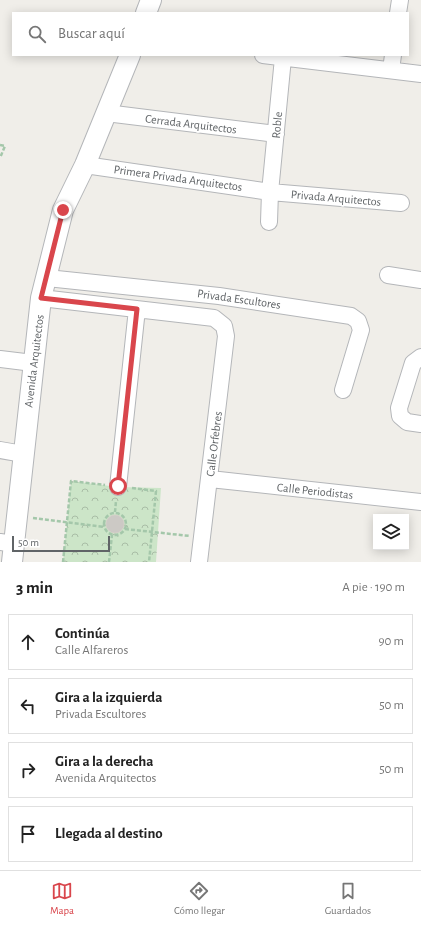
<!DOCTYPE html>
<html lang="es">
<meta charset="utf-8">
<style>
body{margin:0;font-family:"Alegreya Sans",sans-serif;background:#f6f6f6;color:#222}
.controls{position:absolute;right:12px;bottom:12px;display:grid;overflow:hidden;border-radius:0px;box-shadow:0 2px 10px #0003}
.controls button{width:36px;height:36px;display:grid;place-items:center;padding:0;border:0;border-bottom:1px solid #e0e0e0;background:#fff;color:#222;font:20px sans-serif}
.scale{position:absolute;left:12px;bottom:10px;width:98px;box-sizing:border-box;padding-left:4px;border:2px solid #606467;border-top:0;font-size:11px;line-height:14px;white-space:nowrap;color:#606467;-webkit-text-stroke:3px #fff;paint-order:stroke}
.stop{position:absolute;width:12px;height:12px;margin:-9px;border:3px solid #d9464c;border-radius:50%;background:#fff}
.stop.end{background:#d9464c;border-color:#fff;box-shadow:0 1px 4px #0008}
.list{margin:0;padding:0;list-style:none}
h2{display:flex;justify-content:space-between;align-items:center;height:52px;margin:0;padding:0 16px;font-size:17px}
h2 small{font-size:13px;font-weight:400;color:#767676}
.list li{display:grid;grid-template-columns:26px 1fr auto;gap:12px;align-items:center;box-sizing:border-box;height:56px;margin:0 8px 8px;padding:0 8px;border:1px solid #e0e0e0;border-radius:0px}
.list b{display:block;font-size:15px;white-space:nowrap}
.list p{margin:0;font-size:13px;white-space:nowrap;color:#767676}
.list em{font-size:13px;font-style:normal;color:#767676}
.icon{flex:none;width:22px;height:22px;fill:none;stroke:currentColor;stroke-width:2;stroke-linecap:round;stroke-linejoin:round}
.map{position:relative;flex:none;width:421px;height:562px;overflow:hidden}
.search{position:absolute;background:#fff;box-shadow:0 2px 10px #0003;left:12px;right:12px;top:12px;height:44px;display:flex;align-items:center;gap:10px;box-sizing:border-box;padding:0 14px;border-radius:0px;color:#767676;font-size:15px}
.sheet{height:308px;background:#fff}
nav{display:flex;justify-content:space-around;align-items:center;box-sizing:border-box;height:56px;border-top:1px solid #e0e0e0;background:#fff;font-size:11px;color:#767676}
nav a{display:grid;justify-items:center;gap:2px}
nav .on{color:#d9464c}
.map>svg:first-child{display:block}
.park{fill:url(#park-crowns)}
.building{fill:#ccc9c5;stroke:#d4cfc8}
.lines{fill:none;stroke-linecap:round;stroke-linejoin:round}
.minor-casing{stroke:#b4b6b9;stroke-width:18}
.tertiary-casing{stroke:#b4b6b9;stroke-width:22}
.path{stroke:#a4c7aa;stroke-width:2.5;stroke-dasharray:4 2;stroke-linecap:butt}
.minor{stroke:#fff;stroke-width:16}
.tertiary{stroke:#fff;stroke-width:20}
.route{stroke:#d9464c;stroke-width:5}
.labels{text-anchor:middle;stroke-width:3.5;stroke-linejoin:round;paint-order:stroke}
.street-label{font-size:12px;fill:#606467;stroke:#fff}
</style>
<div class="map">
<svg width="421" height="562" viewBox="0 0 421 562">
<defs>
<pattern id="park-crowns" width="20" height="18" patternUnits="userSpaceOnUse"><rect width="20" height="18" fill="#cce5c8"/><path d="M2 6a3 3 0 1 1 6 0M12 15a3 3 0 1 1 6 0" fill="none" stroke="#a9bda6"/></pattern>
</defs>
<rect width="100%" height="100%" fill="#f0eee9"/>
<path class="park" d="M71 481 118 487 161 488 156 562H63Z"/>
<path class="building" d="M106 524a9 9 0 1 1 18 0a9 9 0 1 1-18 0Z"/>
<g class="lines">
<g class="minor-casing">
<path id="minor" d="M398 13 400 0
M263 55 421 74
M391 70 393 55
M106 113 276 134
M85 165 270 192 401 203
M269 222 270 192 283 58
M388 275 421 280
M47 278 219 296 351 316 358 321 361 330 343 390
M41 298 214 318 224 326 226 336 199 562
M421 357 413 363 399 408 400 416 407 422 421 424
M0 359 33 363
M0 450 23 454
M210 479 421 502
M118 487 137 309
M0 542 14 544"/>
</g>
<g class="tertiary-casing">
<path id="tertiary" d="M146 13 151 0
M12 562 41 298 63 210 85 165 130 55"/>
</g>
<path class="path" d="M0 145 5 146 0 158
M132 488 156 491 149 562
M115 512 116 501
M104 524a11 11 0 1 1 22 0a11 11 0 1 1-22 0Z
M33 518 104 527
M125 529 190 536
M63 562 71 481 105 485
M109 562 112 535"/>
<use href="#minor" class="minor"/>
<use href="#tertiary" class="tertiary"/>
</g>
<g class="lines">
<path class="route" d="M63 210 41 298 137 309 118 486"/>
</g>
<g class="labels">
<g class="street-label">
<text transform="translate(191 124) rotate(7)" y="4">Cerrada Arquitectos</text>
<text transform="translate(277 125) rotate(-85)" y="4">Roble</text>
<text transform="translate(178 178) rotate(8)" y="4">Primera Privada Arquitectos</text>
<text transform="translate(336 198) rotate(5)" y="4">Privada Arquitectos</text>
<text transform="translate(239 299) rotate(8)" y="4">Privada Escultores</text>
<text transform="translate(34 361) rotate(-83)" y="4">Avenida Arquitectos</text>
<text transform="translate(214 444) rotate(-83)" y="4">Calle Orfebres</text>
<text transform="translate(315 491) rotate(6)" y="4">Calle Periodistas</text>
</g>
</g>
</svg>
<div class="controls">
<button><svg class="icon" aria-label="layers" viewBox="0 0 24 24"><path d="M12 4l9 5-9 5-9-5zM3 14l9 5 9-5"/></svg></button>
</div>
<div class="scale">50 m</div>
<div class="stop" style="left:118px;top:486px"></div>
<div class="stop end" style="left:63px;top:210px"></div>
<div class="search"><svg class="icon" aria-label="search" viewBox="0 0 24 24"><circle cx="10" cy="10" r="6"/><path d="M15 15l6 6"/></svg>Buscar aquí</div>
</div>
<section class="sheet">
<h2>3 min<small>A pie · 190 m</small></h2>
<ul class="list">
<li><svg class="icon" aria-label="ahead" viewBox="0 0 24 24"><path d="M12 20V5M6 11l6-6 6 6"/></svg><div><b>Continúa</b><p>Calle Alfareros</p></div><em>90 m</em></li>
<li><svg class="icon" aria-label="left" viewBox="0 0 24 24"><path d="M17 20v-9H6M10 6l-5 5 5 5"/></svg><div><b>Gira a la izquierda</b><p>Privada Escultores</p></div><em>50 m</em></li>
<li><svg class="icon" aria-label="right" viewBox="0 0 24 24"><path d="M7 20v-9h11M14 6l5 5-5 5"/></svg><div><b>Gira a la derecha</b><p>Avenida Arquitectos</p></div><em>50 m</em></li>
<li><svg class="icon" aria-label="arrive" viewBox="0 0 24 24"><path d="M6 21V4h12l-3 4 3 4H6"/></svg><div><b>Llegada al destino</b></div></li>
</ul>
</section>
<nav>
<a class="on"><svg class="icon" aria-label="map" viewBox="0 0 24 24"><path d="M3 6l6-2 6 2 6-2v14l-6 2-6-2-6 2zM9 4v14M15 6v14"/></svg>Mapa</a>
<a><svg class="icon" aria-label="directions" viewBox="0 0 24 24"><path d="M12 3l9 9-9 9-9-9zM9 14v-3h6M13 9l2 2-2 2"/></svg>Cómo llegar</a>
<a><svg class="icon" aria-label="saved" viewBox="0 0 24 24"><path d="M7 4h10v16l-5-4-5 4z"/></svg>Guardados</a>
</nav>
